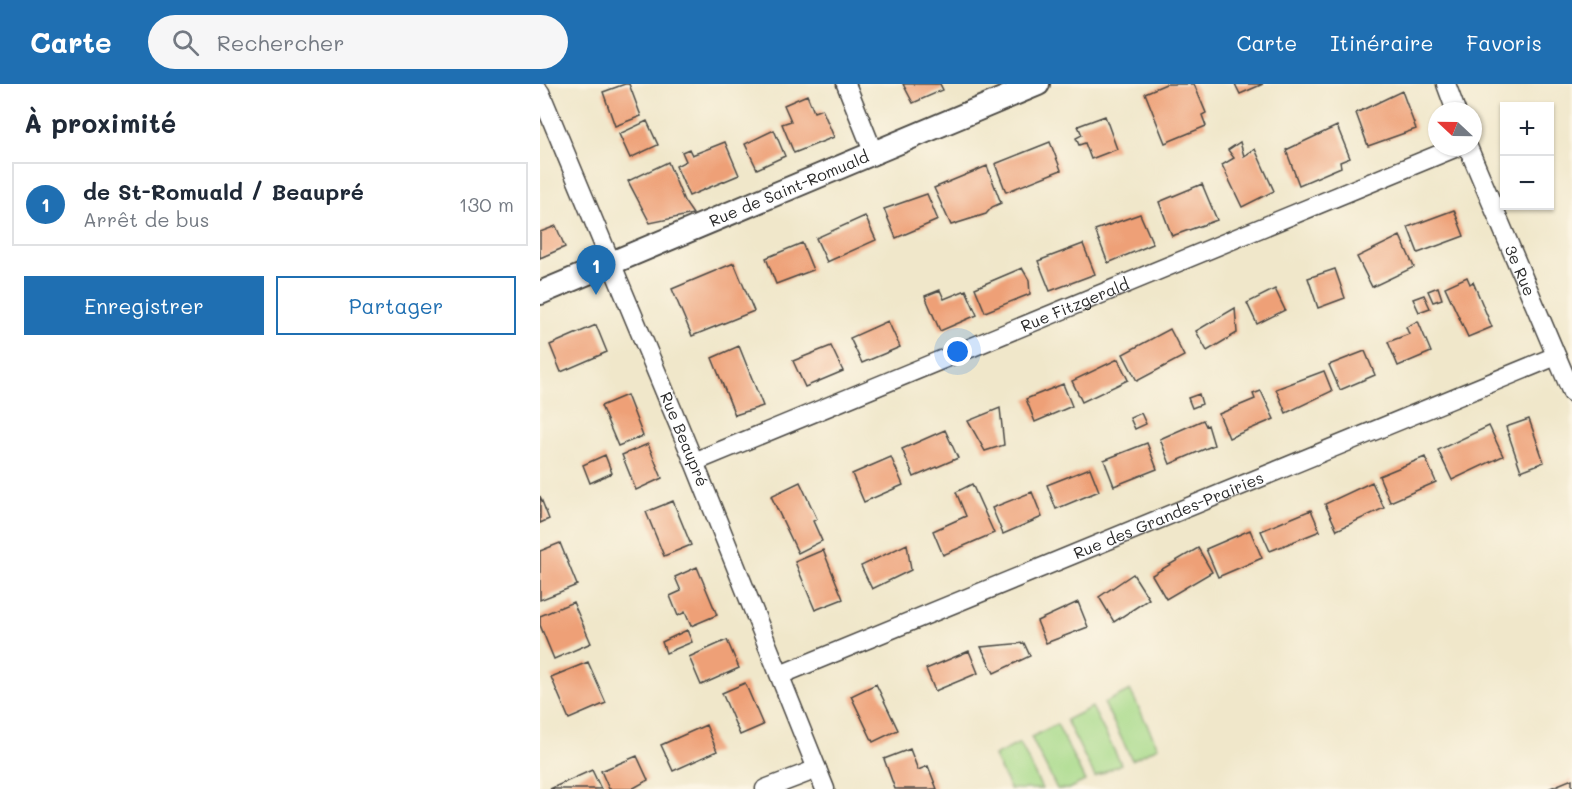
<!DOCTYPE html>
<html lang="fr">
<meta charset="utf-8">
<style>
body{margin:0;font-family:Mali,sans-serif;background:#f6f6f7;color:#1f2937}
.controls{position:absolute;right:18px;top:18px;display:grid;overflow:hidden;border-radius:0px;box-shadow:0 2px 4px #0004}
.controls button{width:54px;height:54px;display:grid;place-items:center;padding:0;border:0;border-bottom:2px solid #e0e1e3;background:#fff;color:#1f2937;font:30px sans-serif}
.compass{position:absolute;left:888px;top:18px;width:54px;height:54px;border-radius:50%;background:#fff;box-shadow:0 2px 4px #0004;rotate:292deg}
.you{position:absolute;left:418px;top:268px;width:21px;height:21px;margin:-15px;border:4px solid #fff;border-radius:50%;background:#1a73e8;box-shadow:0 0 0 9px #1a73e833}
.badge{display:grid;place-items:center;width:39px;height:39px;border-radius:50%;background:#1f6fb2;color:#fff;font-size:20px;font-weight:700}
.pin{position:absolute;translate:-50% -50px;filter:drop-shadow(0 2px 3px #0008)}
.pin::after{content:'';position:absolute;top:32px;width:21px;height:18px;background:inherit;clip-path:polygon(0 0,100% 0,50% 100%)}
.list{margin:0;padding:0;list-style:none}
h2{display:flex;justify-content:space-between;align-items:center;height:78px;margin:0;padding:0 24px;font-size:26px}
h2 small{font-size:20px;font-weight:400;color:#747a83}
.list li{display:grid;grid-template-columns:39px 1fr auto;gap:18px;align-items:center;box-sizing:border-box;height:84px;margin:0 12px 12px;padding:0 12px;border:2px solid #e0e1e3;border-radius:0px}
.list b{display:block;font-size:22px;white-space:nowrap}
.list p{margin:0;font-size:20px;white-space:nowrap;color:#747a83}
.list em{font-size:20px;font-style:normal;color:#747a83}
.actions{display:flex;gap:12px;padding:18px 24px}
.actions a{flex:1;padding:14px 0;border:2px solid #1f6fb2;border-radius:0px;text-align:center;font-size:21px;color:#1f6fb2}
.actions .main{background:#1f6fb2;color:#fff}
.icon{flex:none;width:33px;height:33px;fill:none;stroke:currentColor;stroke-width:2;stroke-linecap:round;stroke-linejoin:round}
.map{position:relative;flex:none;width:1032px;height:705px;overflow:hidden}
header{display:flex;align-items:center;gap:36px;box-sizing:border-box;height:84px;padding:0 30px;background:#1f6fb2;color:#fff}
header strong{font-size:28px}
nav{display:flex;gap:33px;margin-inline-start:auto;font-size:21px}
.search{width:420px;height:54px;background:#f6f6f7;display:flex;align-items:center;gap:15px;box-sizing:border-box;padding:0 21px;border-radius:33px;color:#747a83;font-size:22px}
main{display:flex}
aside{flex:1;background:#fff}
.map>svg:first-child{display:block}
.green{fill:#a7da8a;stroke:#69825a;stroke-width:1.5}
.building{fill:#eea077}
.lines{fill:none;stroke-linecap:round;stroke-linejoin:round}
.minor-casing{stroke:#494743;stroke-width:21}
.tertiary-casing{stroke:#494743;stroke-width:26}
.minor{stroke:#fff;stroke-width:18}
.tertiary{stroke:#fff;stroke-width:22}
.labels{text-anchor:middle;stroke-width:4.5;stroke-linejoin:round;paint-order:stroke}
.street-label{font-size:16px;fill:#2b2b2b;stroke:#fcf5e5}
</style>
<header>
<strong>Carte</strong>
<div class="search"><svg class="icon" aria-label="search" viewBox="0 0 24 24"><circle cx="10" cy="10" r="6"/><path d="M15 15l6 6"/></svg>Rechercher</div>
<nav><a>Carte</a><a>Itinéraire</a><a>Favoris</a></nav>
</header>
<main>
<aside>
<h2>À proximité<small></small></h2>
<ul class="list">
<li><span class="badge">1</span><div><b>de St-Romuald / Beaupré</b><p>Arrêt de bus</p></div><em>130 m</em></li>
</ul>
<div class="actions"><a class="main">Enregistrer</a><a>Partager</a></div>
</aside>
<div class="map">
<svg width="1032" height="705" viewBox="0 0 1032 705">
<rect width="100%" height="100%" fill="#fcf5e5"/>
<filter id="ink" filterUnits="userSpaceOnUse"><feTurbulence type="fractalNoise" baseFrequency=".0167" numOctaves="2"/><feDisplacementMap in="SourceGraphic" scale="12" xChannelSelector="R" yChannelSelector="G"/><feConvolveMatrix kernelMatrix="1 2 1 2 8 2 1 2 1" color-interpolation-filters="sRGB"/></filter>
<filter id="wash" filterUnits="userSpaceOnUse"><feTurbulence type="fractalNoise" baseFrequency=".008" numOctaves="4" result="noise"/><feDisplacementMap in="SourceGraphic" scale="24" xChannelSelector="R" yChannelSelector="G"/><feGaussianBlur stdDeviation="1.35" result="paint"/><feColorMatrix in="noise" values="0 0 0 0 0 0 0 0 0 0 0 0 0 0 0 0 0 1.4 0 .05"/><feComposite in="paint" operator="in"/></filter>
<g filter="url(#wash)">
<rect width="100%" height="100%" fill="#f0e7ca"/>
<path class="green" d="M590 606 618 663 592 676 564 619Z
M552 623 581 680 555 693 526 636Z
M517 640 545 697 528 705H517L491 653Z
M480 659 502 705H470L454 672Z"/>
<g id="blocks">
<path class="building" d="M85 0H89L101 32 75 42 63 8Z
M363 0H400L403 6 373 19Z
M626 0H654L666 29 662 31 666 42 625 59 605 9Z
M695 0H723L700 10Z
M862 7 876 45 828 62 816 29Z
M267 11 274 28 282 25 294 53 254 69 242 40 251 37 244 21Z
M565 32 577 65 551 75 545 59 539 61 536 54 542 51 538 42Z
M107 37 118 61 90 74 79 50Z
M797 42 810 74 800 78 801 83 759 101 746 66Z
M234 46 245 72 217 85 205 60Z
M185 58 199 91 149 112 136 82 146 77 142 68 149 65 152 71Z
M510 58 521 86 466 108 455 80Z
M700 58 704 72 715 65 734 107 702 123 682 81 694 74 688 66Z
M128 78 144 117 153 130 110 139 88 97Z
M447 82 461 119 452 123 446 130 411 141 394 104Z
M662 100 677 136 632 152 619 118Z
M387 110 398 136 356 154 344 125Z
M914 126 924 152 878 169 868 143Z
M600 130 613 160 568 179 555 146Z
M325 132 336 156 287 178 276 154Z
M16 142 25 163 0 174V148Z
M860 152 874 183 832 203 817 173Z
M262 159 273 186 236 200 226 174Z
M543 160 555 190 510 207 498 177Z
M194 179 214 227 152 252 132 205Z
M482 184 489 196 490 210 445 228 435 204Z
M795 185 805 214 778 224 768 194Z
M927 193 930 200 933 198 952 243 928 253 905 203Z
M898 203 902 215 893 218 888 207Z
M735 205 745 226 717 240 707 219Z
M400 206 404 215 426 206 437 231 400 247 385 212Z
M884 211 890 224 879 228 873 215Z
M695 224 697 249 667 267 656 247Z
M348 237 360 263 322 279 310 254Z
M878 237 891 268 858 282 848 258 869 250 866 243Z
M56 241 67 268 21 288 10 261Z
M630 245 644 272 597 297 583 270Z
M199 262 223 322 195 331 172 274Z
M291 262 303 287 265 303 253 277Z
M825 267 835 291 800 306 789 281Z
M578 275 588 296 542 318 532 297Z
M784 287 792 307 746 329 736 305Z
M523 300 532 322 495 338 486 315Z
M721 307 734 335 689 354 679 330 715 315 713 310Z
M659 310 662 320 652 324 648 314Z
M87 311 103 352 78 362 61 322Z
M460 324 464 361 445 367 428 337Z
M601 329 606 340 595 345 590 334Z
M989 335 1004 378 981 387 966 343Z
M663 336 666 342 668 341 674 361 630 380 620 355Z
M949 342 963 372 912 396 898 366Z
M405 346 418 374 374 393 362 365Z
M607 359 617 385 574 402 564 376Z
M108 360 122 394 96 406 82 371Z
M65 371 72 389 50 399 43 381Z
M351 373 363 401 324 418 312 390Z
M885 373 896 398 850 418 839 392Z
M550 384 559 407 516 425 507 401Z
M260 398 277 435 273 437 282 457 258 469 231 412Z
M832 398 844 424 797 446 785 420Z
M432 400 454 449 403 471 393 447 426 432 416 408Z
M492 408 502 433 463 450 452 424Z
M0 412 9 435 0 439Z
M133 417 151 461 124 472 106 428Z
M771 426 780 447 730 467 721 447Z
M710 446 722 474 678 493 666 465Z
M20 459 37 501 0 516V467Z
M367 460 371 486 332 505 321 482Z
M658 464 672 488 626 515 612 491Z
M283 466 303 515 275 526 255 478Z
M157 483 177 531 151 542 145 528 138 532 130 512 141 507 135 493Z
M593 490 609 515 574 538 559 513Z
M33 518 51 559 14 575 0 541V532Z
M538 518 548 543 506 559 497 537Z
M147 546 152 558 126 569 122 558Z
M187 556 199 584 161 601 149 573Z
M484 559 490 572 454 589 441 563Z
M429 567 438 589 395 607 386 585Z
M48 578 66 619 29 635 11 593Z
M205 599 223 641 200 651 182 609Z
M336 600 358 646 333 658 311 612Z
M166 641 177 667 133 687 121 661Z
M370 665 378 686 388 682 397 705H355L344 675Z
M97 672 108 696 92 705H69L61 687Z
M52 686 61 705H10Z
M1032 695V705H1008Z"/>
</g>
</g>
<g filter="url(#ink)">
<use href="#blocks" fill-opacity="0" stroke="#494743" stroke-width="1.5"/>
<g class="lines">
<g class="minor-casing">
<g id="minor">
<path d="M306 0 334 70"/>
<path d="M906 0 916 27"/>
<path id="s1" d="M0 8 154 378 285 705"/>
<path id="s2" d="M928 63 1032 309"/>
<path id="s3" d="M154 378 917 63"/>
<path id="s4" d="M240 591 1016 272"/>
<path d="M225 705 277 685"/>
</g>
</g>
<g class="tertiary-casing">
<g id="tertiary">
<path id="s5" d="M0 209 498 0"/>
</g>
</g>
<use href="#minor" class="minor"/>
<use href="#tertiary" class="tertiary"/>
</g>
</g>
<g class="labels">
<g class="street-label">
<text dy="6" stroke="none"><textPath href="#s5" startOffset="270">Rue de Saint-Romuald</textPath></text>
<text dy="6" stroke="none"><textPath href="#s2" startOffset="134">3e Rue</textPath></text>
<text dy="6" stroke="none"><textPath href="#s3" startOffset="412">Rue Fitzgerald</textPath></text>
<text dy="6" stroke="none"><textPath href="#s1" startOffset="376">Rue Beaupré</textPath></text>
<text dy="6" stroke="none"><textPath href="#s4" startOffset="420">Rue des Grandes-Prairies</textPath></text>
</g>
</g>
</svg>
<div class="controls">
<button>+</button>
<button>−</button>
</div>
<svg class="compass" viewBox="-18 -18 36 36"><path d="M0-13l5 13h-10z" fill="#e53935"/><path d="M0 13l5-13h-10z" fill="#747a83"/></svg>
<div class="you"></div>
<div class="pin badge" style="left:56px;top:211px">1</div>
</div>
</main>
